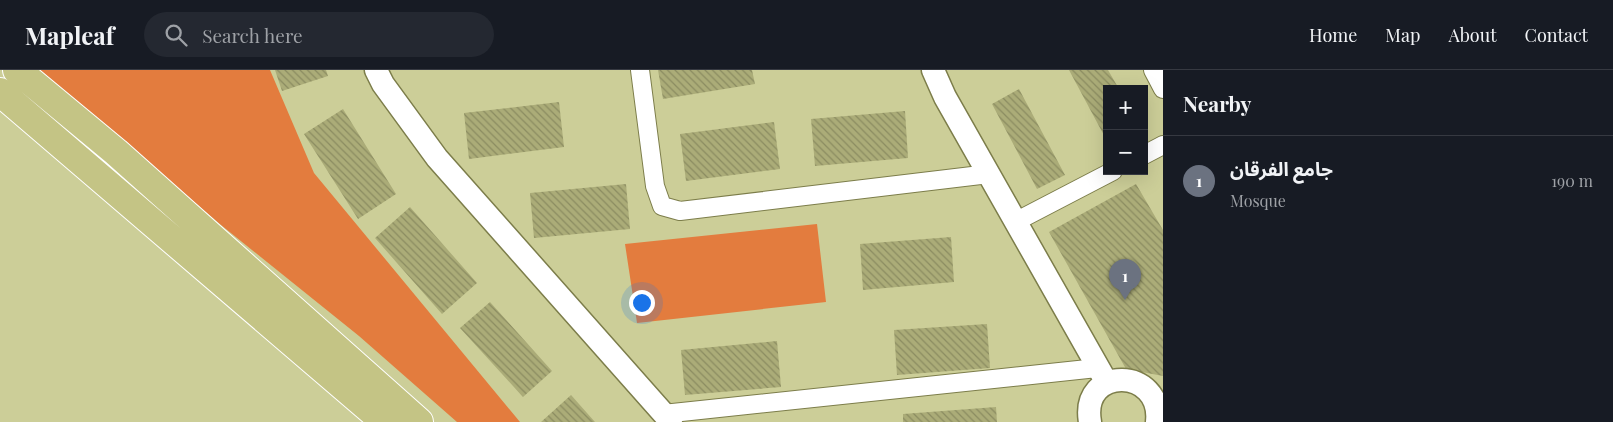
<!DOCTYPE html>
<meta charset="utf-8">
<style>
body{margin:0;font-family:"Playfair Display","Noto Sans Arabic",serif;background:#242831;color:#f1f3f6}
.controls{position:absolute;right:15px;top:15px;display:grid;overflow:hidden;border-radius:0px;box-shadow:0 5px 20px #0002}
.controls button{width:45px;height:45px;display:grid;place-items:center;padding:0;border:0;border-bottom:1px solid #363941;background:#171b24;color:#f1f3f6;font:25px sans-serif}
.you{position:absolute;left:641px;top:232px;width:18px;height:18px;margin:-12px;border:4px solid #fff;border-radius:50%;background:#1a73e8;box-shadow:0 0 0 8px #1a73e833}
.badge{display:grid;place-items:center;width:32px;height:32px;border-radius:50%;background:#afa3db;color:#fff;font-size:16px;font-weight:700}
.pin{position:absolute;translate:-50% -41px;filter:drop-shadow(0 1px 2px #0008)}
.pin::after{content:'';position:absolute;top:26px;width:18px;height:15px;background:inherit;clip-path:polygon(0 0,100% 0,50% 100%)}
.list{margin:0;padding:0;list-style:none}
h2{display:flex;justify-content:space-between;align-items:center;height:65px;margin:0;padding:0 20px;font-size:21px}
h2 small{font-size:16px;font-weight:400;color:#9ea1a6}
.list li{display:grid;grid-template-columns:32px 1fr auto;gap:15px;align-items:center;box-sizing:border-box;height:90px;padding:0 20px;border-top:1px solid #363941}
.list b{display:block;font-size:19px;white-space:nowrap}
.list p{margin:0;font-size:16px;white-space:nowrap;color:#9ea1a6}
.list em{font-size:16px;font-style:normal;color:#9ea1a6}
.icon{flex:none;width:28px;height:28px;fill:none;stroke:currentColor;stroke-width:2;stroke-linecap:round;stroke-linejoin:round}
.map{position:relative;flex:none;width:1163px;height:352px;overflow:hidden}
header{display:flex;align-items:center;gap:30px;box-sizing:border-box;height:70px;padding:0 25px;background:#171b24;border-bottom:1px solid #363941}
header strong{font-size:24px}
nav{display:flex;gap:28px;margin-inline-start:auto;font-size:18px}
.search{width:350px;height:45px;background:#242831;display:flex;align-items:center;gap:12px;box-sizing:border-box;padding:0 18px;border-radius:28px;color:#9ea1a6;font-size:19px}
main{display:flex}
aside{flex:1;background:#171b24}
.map>svg:first-child{display:block}
.green{fill:#e37c3e}
.building{fill:url(#building-back-hatch)}
.lines{fill:none;stroke-linecap:round;stroke-linejoin:round}
.minor-casing{stroke:#7c7d4a;stroke-width:20}
.tertiary-casing{stroke:#7c7d4a;stroke-width:25}
.primary-casing{stroke:#fff;stroke-width:30}
.minor{stroke:#fff;stroke-width:18}
.tertiary{stroke:#fff;stroke-width:22}
.primary{stroke:#c4c485;stroke-width:28}
</style>
<header>
<strong>Mapleaf</strong>
<div class="search"><svg class="icon" aria-label="search" viewBox="0 0 24 24"><circle cx="10" cy="10" r="6"/><path d="M15 15l6 6"/></svg>Search here</div>
<nav><a>Home</a><a>Map</a><a>About</a><a>Contact</a></nav>
</header>
<main>
<div class="map">
<svg width="1163" height="352" viewBox="0 0 1163 352">
<defs>
<pattern id="building-back-hatch" width="6" height="6" patternUnits="userSpaceOnUse" patternTransform="scale(1.25)"><rect width="6" height="6" fill="#abac78"/><path d="M-1 5l2 2M0 0l6 6M5-1l2 2" fill="none" stroke="#8b8c61"/></pattern>
</defs>
<rect width="100%" height="100%" fill="#ccce98"/>
<path class="green" d="M40 0H270L314 103 520 352H457L359 266 221 155Z
M817 154 826 232 637 253 625 174Z"/>
<path class="building" d="M275 0H326L328 6 282 21Z
M658 0H752L755 14 663 29Z
M1069 0H1108L1119 19H1107V71Z
M1019 19 1065 105 1037 119 992 34Z
M559 32 564 77 469 89 464 43Z
M343 39 396 124 358 149 304 64Z
M905 41 908 88 815 96 811 49Z
M774 52 780 99 686 111 680 64Z
M626 114 630 159 534 168 530 123Z
M1136 114 1163 160V306L1126 299 1049 162Z
M410 137 477 213 442 244 375 168Z
M951 167 954 212 863 220 860 174Z
M490 232 552 301 523 327 460 258Z
M987 254 990 298 897 305 894 260Z
M777 271 781 317 685 325 681 280Z
M571 325 595 352H541Z
M996 337 997 352H903V344Z"/>
<g class="lines">
<g class="minor-casing">
<path id="minor" d="M640 0 655 116 662 136 680 141 989 104
M1153 0 1163 19
M1144 85 1163 75
M1015 152 1113 101
M663 344 1097 298"/>
</g>
<g class="tertiary-casing">
<path id="tertiary" d="M376 0 383 14 437 88 671 352
M933 0 945 27 1107 313
M1090 352C1080 295 1163 297 1157 352"/>
</g>
<g class="primary-casing">
<path id="primary" d="M17 0 116 82 419 352
M0 22 385 352"/>
</g>
<use href="#minor" class="minor"/>
<use href="#tertiary" class="tertiary"/>
<use href="#primary" class="primary"/>
</g>
</svg>
<div class="controls">
<button>+</button>
<button>−</button>
</div>
<div class="you"></div>
<div class="pin badge" style="left:1125px;top:230px;background:#6b7280">1</div>
</div>
<aside>
<h2>Nearby<small></small></h2>
<ul class="list">
<li><span class="badge" style="background:#6b7280">1</span><div><b>جامع الفرقان</b><p>Mosque</p></div><em>190 m</em></li>
</ul>
</aside>
</main>
